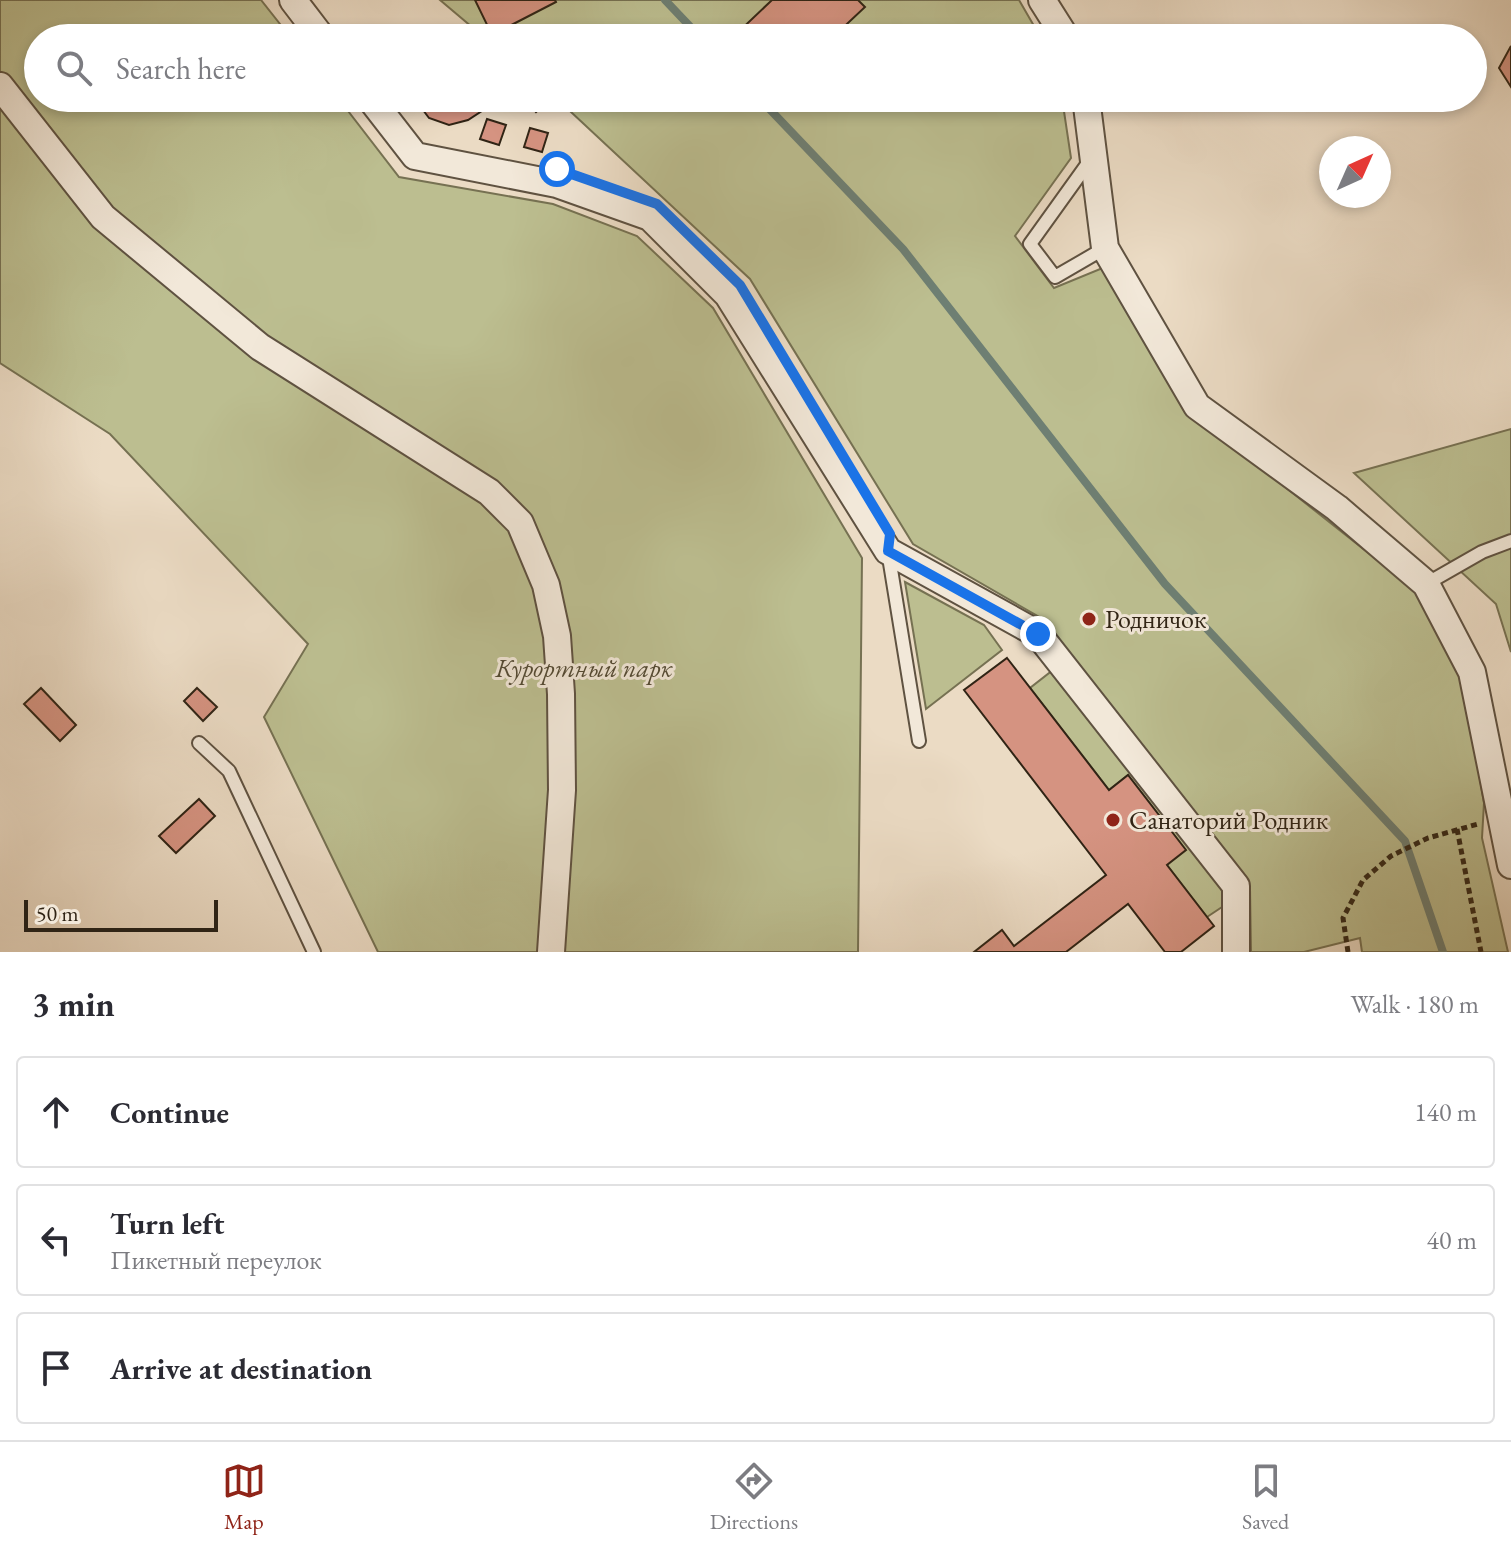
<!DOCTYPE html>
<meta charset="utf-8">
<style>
body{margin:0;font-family:"EB Garamond",serif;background:#f2f2f3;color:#2b2b33}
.compass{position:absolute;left:1319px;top:136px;width:72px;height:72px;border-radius:50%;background:#fff;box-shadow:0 4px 12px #0003;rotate:45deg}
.scale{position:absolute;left:24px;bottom:20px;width:194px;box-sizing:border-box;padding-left:8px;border:4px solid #302415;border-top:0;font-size:22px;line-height:28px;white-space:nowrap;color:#302415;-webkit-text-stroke:6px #f2e8d9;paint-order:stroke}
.stop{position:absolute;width:24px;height:24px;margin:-18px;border:6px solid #1a73e8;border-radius:50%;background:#fff}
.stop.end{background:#1a73e8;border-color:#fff;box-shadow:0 2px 8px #0008}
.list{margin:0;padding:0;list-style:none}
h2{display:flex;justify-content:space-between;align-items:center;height:104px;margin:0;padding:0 32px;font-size:34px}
h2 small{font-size:26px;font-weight:400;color:#7c7c81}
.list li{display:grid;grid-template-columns:52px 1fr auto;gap:24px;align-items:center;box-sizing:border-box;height:112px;margin:0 16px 16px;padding:0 16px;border:2px solid #e1e1e2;border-radius:8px}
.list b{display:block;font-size:30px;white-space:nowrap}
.list p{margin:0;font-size:26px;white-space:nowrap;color:#7c7c81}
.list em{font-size:26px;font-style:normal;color:#7c7c81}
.icon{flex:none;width:44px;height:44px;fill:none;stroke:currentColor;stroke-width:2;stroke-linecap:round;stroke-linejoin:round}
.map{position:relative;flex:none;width:1511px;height:952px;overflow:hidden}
.search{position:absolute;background:#fff;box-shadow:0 4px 12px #0003;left:24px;right:24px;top:24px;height:88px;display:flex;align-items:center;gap:20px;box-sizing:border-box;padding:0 28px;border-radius:44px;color:#7c7c81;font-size:30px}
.sheet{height:488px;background:#fff}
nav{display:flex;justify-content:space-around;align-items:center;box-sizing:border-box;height:112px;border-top:2px solid #e1e1e2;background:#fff;font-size:22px;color:#7c7c81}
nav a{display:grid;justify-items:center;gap:4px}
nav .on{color:#8f2418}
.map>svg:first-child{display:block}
.green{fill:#bcbe90;stroke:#767152;stroke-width:2}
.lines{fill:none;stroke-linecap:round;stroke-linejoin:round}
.stream{stroke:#6e7f73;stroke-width:8}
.building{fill:#d59381;stroke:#302415;stroke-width:2}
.service-casing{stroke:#5f5241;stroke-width:16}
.minor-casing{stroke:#5f5241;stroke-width:30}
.path{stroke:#302415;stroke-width:5;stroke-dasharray:6 4;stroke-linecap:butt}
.service{stroke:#f2e8d9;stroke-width:12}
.minor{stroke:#f2e8d9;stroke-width:26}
.route{stroke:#1a73e8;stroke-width:10}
.poi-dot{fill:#8f2418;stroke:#f2e8d9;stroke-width:3}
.labels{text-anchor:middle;stroke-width:6;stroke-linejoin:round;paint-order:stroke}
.poi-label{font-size:26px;fill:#302415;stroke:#f2e8d9;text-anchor:start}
.park-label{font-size:26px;font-style:italic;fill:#534a34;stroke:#f2e8d9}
</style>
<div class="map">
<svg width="1511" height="952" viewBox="0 0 1511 952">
<rect width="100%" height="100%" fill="#ebdbc4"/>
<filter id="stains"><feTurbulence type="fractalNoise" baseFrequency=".0025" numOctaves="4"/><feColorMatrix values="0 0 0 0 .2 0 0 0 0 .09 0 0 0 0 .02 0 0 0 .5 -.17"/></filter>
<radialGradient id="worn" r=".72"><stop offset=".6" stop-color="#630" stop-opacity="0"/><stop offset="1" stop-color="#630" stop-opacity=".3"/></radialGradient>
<path class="green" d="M0 0H261L291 38H38V98H338L399 177 553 204 637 236 713 308 862 558 858 952H378L264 717 308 644 110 434 0 363Z
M440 0H1019L1041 38H485Z
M556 98H1062L1071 158 1015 236 1054 288 1105 267 1189 411 1419 593 1463 678 1484 803 1482 838 1508 952H1362L1360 938 1304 952H1251L1250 888 1041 618 913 544 750 279Z
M1511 429V652L1496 604 1354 473Z
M905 582 984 625 1002 650 926 709Z
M1053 670 1224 891 1225 905 1207 917 1167 865 1128 775 1109 790 1030 688Z"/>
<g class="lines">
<path class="stream" d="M665 0 701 38
M759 98 903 249 1165 584 1405 841 1443 952"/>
</g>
<path class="building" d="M475 0H555L556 2 492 35Z
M772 0H858L865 7 832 38H732Z
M1511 46V87L1499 68Z
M414 98H486L491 105 468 120 449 125 429 118Z
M523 98H551L536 112Z
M487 119 506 125 499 145 480 139Z
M530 128 548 133 542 152 524 147Z
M1007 658 1109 790 1128 775 1186 850 1167 865 1214 926 1181 952H1165L1128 904 1066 952H974L1002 930 1014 946 1106 875 964 690Z
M41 688 76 725 60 741 24 704Z
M197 688 217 707 203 721 184 701Z
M199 799 215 816 176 853 159 836Z"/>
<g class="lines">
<g class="service-casing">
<path id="service" d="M1091 159 1030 244 1055 277 1105 248
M888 551 919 741
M1426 584 1482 552 1511 541
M199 743 229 771 314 952"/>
</g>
<g class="minor-casing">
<path id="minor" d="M293 0 322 38
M1042 0 1066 38
M0 86 103 217 260 347 489 492 520 523 546 585 557 636 561 694 562 790 551 952
M370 98 415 156 557 184 650 217 728 295 888 551 1038 634 1236 886V952
M1086 98 1105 248 1197 406 1337 508 1426 584 1472 672 1511 865"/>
</g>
<path class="path" d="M1457 829 1481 952
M1348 952 1343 918 1363 880 1391 856 1428 838 1478 824"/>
<use href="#service" class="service"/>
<use href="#minor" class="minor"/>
</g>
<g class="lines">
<path class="route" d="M557 169 657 204 740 285 890 534 888 551 1038 634"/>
</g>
<g class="poi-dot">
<circle cx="1089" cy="619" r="8"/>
<circle cx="1113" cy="820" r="8"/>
</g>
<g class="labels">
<g class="poi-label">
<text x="1105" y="628">Родничок</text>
<text x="1129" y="829">Санаторий Родник</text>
</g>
<g class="park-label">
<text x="584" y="677">Курортный парк</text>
</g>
</g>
<rect width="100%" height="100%" filter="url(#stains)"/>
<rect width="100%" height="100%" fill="url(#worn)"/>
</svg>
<svg class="compass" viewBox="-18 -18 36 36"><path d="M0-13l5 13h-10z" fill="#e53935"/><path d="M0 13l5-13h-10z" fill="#7c7c81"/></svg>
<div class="scale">50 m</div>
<div class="stop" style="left:557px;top:169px"></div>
<div class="stop end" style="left:1038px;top:634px"></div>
<div class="search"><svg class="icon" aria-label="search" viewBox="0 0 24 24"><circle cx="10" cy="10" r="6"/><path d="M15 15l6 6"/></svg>Search here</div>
</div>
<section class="sheet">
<h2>3 min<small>Walk · 180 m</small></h2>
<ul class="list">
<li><svg class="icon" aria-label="ahead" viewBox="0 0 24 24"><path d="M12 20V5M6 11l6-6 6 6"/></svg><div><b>Continue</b></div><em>140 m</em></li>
<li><svg class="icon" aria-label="left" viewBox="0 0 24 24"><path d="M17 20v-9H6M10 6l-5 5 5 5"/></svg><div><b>Turn left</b><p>Пикетный переулок</p></div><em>40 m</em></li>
<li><svg class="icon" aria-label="arrive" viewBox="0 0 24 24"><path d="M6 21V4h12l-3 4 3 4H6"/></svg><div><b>Arrive at destination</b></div></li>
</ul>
</section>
<nav>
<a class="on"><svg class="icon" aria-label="map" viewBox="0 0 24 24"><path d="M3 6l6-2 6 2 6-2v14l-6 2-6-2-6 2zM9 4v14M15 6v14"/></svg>Map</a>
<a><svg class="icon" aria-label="directions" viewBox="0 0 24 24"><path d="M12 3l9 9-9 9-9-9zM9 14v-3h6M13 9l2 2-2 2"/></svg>Directions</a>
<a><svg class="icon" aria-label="saved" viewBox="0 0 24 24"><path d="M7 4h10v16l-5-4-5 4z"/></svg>Saved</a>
</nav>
